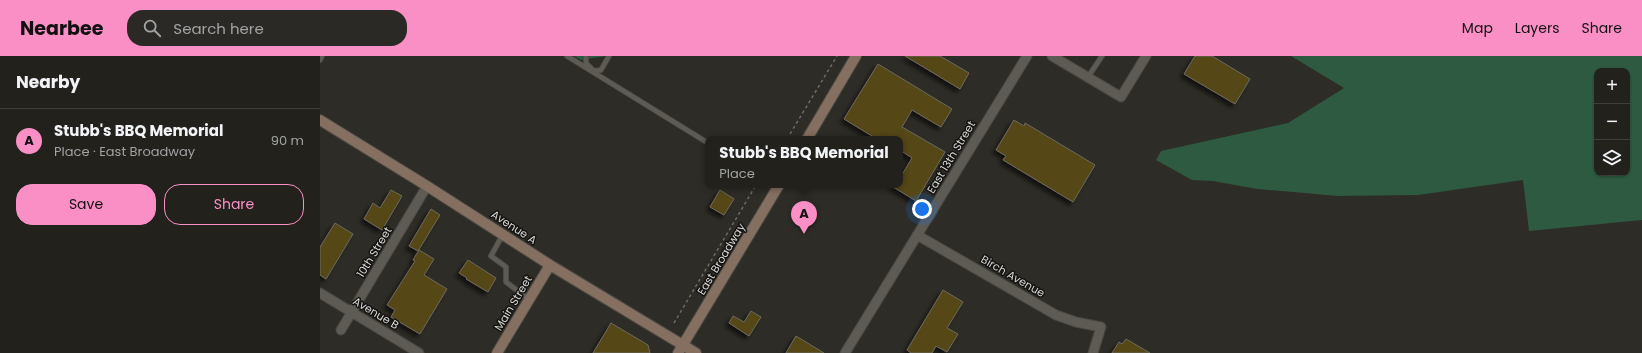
<!DOCTYPE html>
<meta charset="utf-8">
<style>
body{margin:0;font-family:Poppins,sans-serif;background:#2a2925;color:#f1f3f6}
.controls{position:absolute;right:12px;top:12px;display:grid;overflow:hidden;border-radius:8px;box-shadow:0 1px 3px #0004}
.controls button{width:36px;height:36px;display:grid;place-items:center;padding:0;border:0;border-bottom:1px solid #3f3e3b;background:#22211c;color:#f1f3f6;font:20px sans-serif}
.you{position:absolute;left:602px;top:153px;width:14px;height:14px;margin:-10px;border:3px solid #fff;border-radius:50%;background:#1a73e8;box-shadow:0 0 0 6px #1a73e833}
.badge{display:grid;place-items:center;width:26px;height:26px;border-radius:50%;background:#fa8fc6;color:#111;font-size:13px;font-weight:700}
.pin{position:absolute;translate:-50% -33px;filter:drop-shadow(0 1px 2px #0008)}
.pin::after{content:'';position:absolute;top:21px;width:14px;height:12px;background:inherit;clip-path:polygon(0 0,100% 0,50% 100%)}
.popup{position:absolute;left:385px;top:80px;width:198px;height:52px;box-sizing:border-box;display:grid;place-content:center;border-radius:8px;background:#22211c;filter:drop-shadow(0 1px 3px #0005);font-size:13px;white-space:nowrap;color:#a2a3a3}
.popup b{font-size:15px;color:#f1f3f6}
.popup::after{content:'';position:absolute;left:50%;top:100%;margin-left:-8px;border:8px solid transparent;border-top-color:#22211c}
.list{margin:0;padding:0;list-style:none}
h2{display:flex;justify-content:space-between;align-items:center;height:52px;margin:0;padding:0 16px;font-size:17px}
h2 small{font-size:13px;font-weight:400;color:#a2a3a3}
.list li{display:grid;grid-template-columns:26px 1fr auto;gap:12px;align-items:center;box-sizing:border-box;height:64px;padding:0 16px;border-top:1px solid #3f3e3b}
.list b{display:block;font-size:15px;white-space:nowrap}
.list p{margin:0;font-size:13px;white-space:nowrap;color:#a2a3a3}
.list em{font-size:13px;font-style:normal;color:#a2a3a3}
.actions{display:flex;gap:8px;padding:12px 16px}
.actions a{flex:1;padding:9px 0;border:1px solid #fa8fc6;border-radius:16px;text-align:center;font-size:14px;color:#fa8fc6}
.actions .main{background:#fa8fc6;color:#111}
.icon{flex:none;width:22px;height:22px;fill:none;stroke:currentColor;stroke-width:2;stroke-linecap:round;stroke-linejoin:round}
.map{position:relative;flex:none;width:1322px;height:297px;overflow:hidden}
header{display:flex;align-items:center;gap:24px;box-sizing:border-box;height:56px;padding:0 20px;background:#fa8fc6;color:#111}
header strong{font-size:19px}
nav{display:flex;gap:22px;margin-inline-start:auto;font-size:14px}
.search{width:280px;height:36px;background:#2a2925;display:flex;align-items:center;gap:10px;box-sizing:border-box;padding:0 14px;border-radius:16px;color:#a2a3a3;font-size:15px}
main{display:flex}
aside{flex:1;background:#22211c}
.map>svg:first-child{display:block}
.green{fill:#2d5a40;fill-rule:evenodd}
.building{fill:#554612;stroke:#6c6a62;filter:url(#shadow)}
.lines{fill:none;stroke-linecap:round;stroke-linejoin:round}
.lane-casing{stroke:#494742;stroke-width:6}
.street-casing{stroke:#494742;stroke-width:11}
.secondary-casing{stroke:#494742;stroke-width:12}
.path{stroke:#6d6b66;stroke-width:1.5;stroke-dasharray:3 3;stroke-linecap:butt}
.lane{stroke:#5d5b54;stroke-width:4.5}
.street{stroke:#5d5b54;stroke-width:9}
.secondary{stroke:#856f60;stroke-width:10}
.labels{text-anchor:middle;stroke-width:3;stroke-linejoin:round;paint-order:stroke}
.street-label{font-size:11px;fill:#dad9d5;stroke:#151412}
</style>
<header>
<strong>Nearbee</strong>
<div class="search"><svg class="icon" aria-label="search" viewBox="0 0 24 24"><circle cx="10" cy="10" r="6"/><path d="M15 15l6 6"/></svg>Search here</div>
<nav><a>Map</a><a>Layers</a><a>Share</a></nav>
</header>
<main>
<aside>
<h2>Nearby<small></small></h2>
<ul class="list">
<li><span class="badge">A</span><div><b>Stubb's BBQ Memorial</b><p>Place · East Broadway</p></div><em>90 m</em></li>
</ul>
<div class="actions"><a class="main">Save</a><a>Share</a></div>
</aside>
<div class="map">
<svg width="1322" height="297" viewBox="0 0 1322 297">
<defs>
<filter id="shadow"><feDropShadow dx="-3.5" dy="3.5" stdDeviation="2" flood-color="#0009"/></filter>
</defs>
<rect width="100%" height="100%" fill="#2e2c26"/>
<path class="green" d="M254 0H286L261 4Z
M971 0H1322V164L1209 175 1203 124 1098 139 1018 140 937 133 893 125 872 124 836 104 841 95 968 67 1024 32ZM1277 15H1307V117H1277Z"/>
<path class="building" d="M585 0H620L649 17 640 33Z
M875 0H892L930 23 915 48 864 18Z
M558 8 632 53 621 71 592 54 582 71 625 96 596 145 570 129H580V122L592 102 580 94V83H557L524 63Z
M694 64 704 70 705 67 775 109 753 146 683 104 686 100 676 94Z
M71 134 82 140 62 174 44 163 53 147 60 152Z
M400 134 414 143 404 159 390 151Z
M111 153 120 159 98 195 89 190Z
M15 167 33 178 6 223 0 219V191Z
M99 194 114 203 104 219 127 233 100 278 71 261 75 254 67 249 95 205 93 204Z
M148 204 176 222 168 236 146 223 147 222 139 217Z
M623 234 643 246 627 272 638 278 627 296 616 290 612 297H591L587 294Z
M431 255 441 261 429 280 409 267 413 260 424 266Z
M291 267 328 289 330 297H273Z
M476 280 504 297H466Z
M806 283 830 297H792L799 286 802 288Z"/>
<g class="lines">
<g class="lane-casing">
<path id="lane" d="M247 0 388 87
M266 0V7L274 15 281 14 289 0
M0 4 2 0
M768 21 782 0
M183 178 171 200 186 211V226L209 243"/>
</g>
<g class="street-casing">
<path id="street" d="M732 0 801 41 826 0
M597 179 736 259 756 266 781 271 773 297
M0 237 99 297
M21 274 107 130
M525 297 707 0"/>
</g>
<g class="secondary-casing">
<path id="secondary" d="M0 64 107 130 230 209 376 297
M487 83 536 0
M177 297 230 209
M358 297 459 129"/>
</g>
<path class="path" d="M467 83 517 0
M354 267 436 129"/>
<use href="#lane" class="lane"/>
<use href="#street" class="street"/>
<use href="#secondary" class="secondary"/>
</g>
<g class="labels">
<g class="street-label">
<text transform="translate(631 101) rotate(-59)" y="4">East 13th Street</text>
<text transform="translate(194 171) rotate(33)" y="4">Avenue A</text>
<text transform="translate(54 196) rotate(-59)" y="4">10th Street</text>
<text transform="translate(401 203) rotate(-59)" y="4">East Broadway</text>
<text transform="translate(693 220) rotate(30)" y="4">Birch Avenue</text>
<text transform="translate(193 247) rotate(-59)" y="4">Main Street</text>
<text transform="translate(56 257) rotate(31)" y="4">Avenue B</text>
</g>
</g>
</svg>
<div class="controls">
<button>+</button>
<button>−</button>
<button><svg class="icon" aria-label="layers" viewBox="0 0 24 24"><path d="M12 4l9 5-9 5-9-5zM3 14l9 5 9-5"/></svg></button>
</div>
<div class="you"></div>
<div class="pin badge" style="left:484px;top:178px">A</div>
<div class="popup"><b>Stubb's BBQ Memorial</b>Place</div>
</div>
</main>
